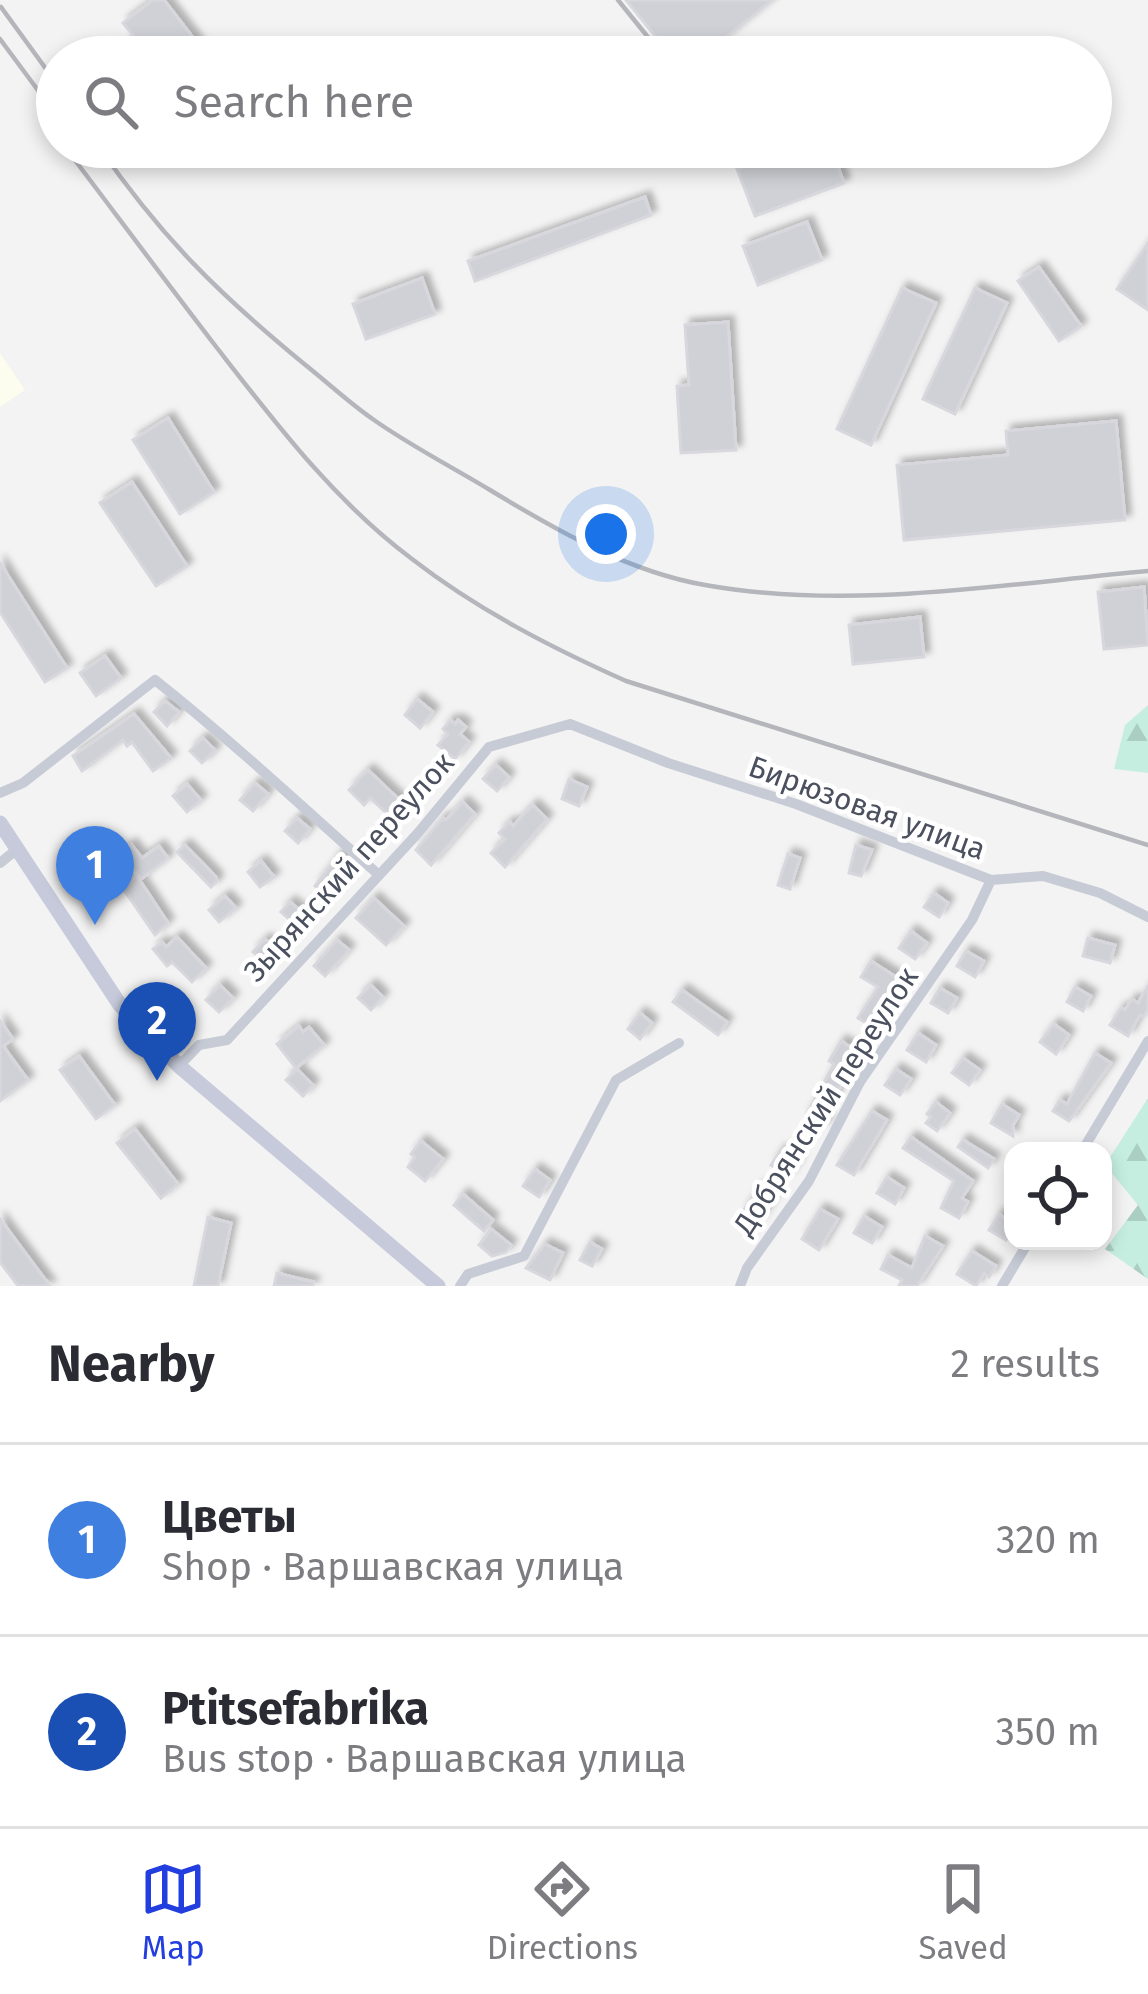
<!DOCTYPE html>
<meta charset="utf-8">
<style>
body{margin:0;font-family:"Fira Sans",sans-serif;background:#f2f2f3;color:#2b2b33}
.controls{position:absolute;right:36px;bottom:36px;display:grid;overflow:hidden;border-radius:24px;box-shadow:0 6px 18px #0003}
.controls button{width:108px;height:108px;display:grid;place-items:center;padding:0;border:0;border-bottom:3px solid #e1e1e2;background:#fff;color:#2b2b33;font:60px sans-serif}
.you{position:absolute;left:606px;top:534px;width:42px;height:42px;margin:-30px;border:9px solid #fff;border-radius:50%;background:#1a73e8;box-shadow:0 0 0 18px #1a73e833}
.badge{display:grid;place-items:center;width:78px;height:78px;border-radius:50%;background:#233ede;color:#fff;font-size:39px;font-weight:700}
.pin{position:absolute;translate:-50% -99px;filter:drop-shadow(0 3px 6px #0008)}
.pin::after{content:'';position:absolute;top:63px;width:42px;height:36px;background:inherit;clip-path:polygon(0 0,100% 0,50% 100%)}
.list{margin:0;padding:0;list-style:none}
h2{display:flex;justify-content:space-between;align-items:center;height:156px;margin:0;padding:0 48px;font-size:51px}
h2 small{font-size:39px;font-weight:400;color:#7c7c81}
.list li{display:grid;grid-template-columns:78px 1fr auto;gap:36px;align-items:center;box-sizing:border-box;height:192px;padding:0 48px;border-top:3px solid #e1e1e2}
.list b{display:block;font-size:45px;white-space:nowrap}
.list p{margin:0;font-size:39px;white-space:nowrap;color:#7c7c81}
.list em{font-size:39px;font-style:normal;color:#7c7c81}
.icon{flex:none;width:66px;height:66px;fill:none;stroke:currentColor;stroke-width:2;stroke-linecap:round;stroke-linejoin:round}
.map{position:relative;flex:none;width:1148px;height:1286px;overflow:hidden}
.search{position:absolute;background:#fff;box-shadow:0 6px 18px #0003;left:36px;right:36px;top:36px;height:132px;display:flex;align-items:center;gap:30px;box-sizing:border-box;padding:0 42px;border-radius:66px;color:#7c7c81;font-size:45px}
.sheet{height:540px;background:#fff}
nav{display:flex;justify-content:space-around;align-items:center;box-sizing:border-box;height:168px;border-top:3px solid #e1e1e2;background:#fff;font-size:33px;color:#7c7c81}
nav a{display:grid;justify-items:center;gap:6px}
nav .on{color:#233ede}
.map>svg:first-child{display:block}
.commercial{fill:#fcfcef}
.forest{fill:url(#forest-firs)}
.building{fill:#d0d1d6;stroke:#d7d7dd;stroke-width:3;filter:url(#shadow)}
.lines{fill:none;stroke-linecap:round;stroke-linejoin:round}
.minor{stroke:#c7cbd6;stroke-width:10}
.secondary{stroke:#c6cada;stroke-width:15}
.rail{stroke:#b5b6bc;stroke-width:4.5}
.labels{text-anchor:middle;stroke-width:9;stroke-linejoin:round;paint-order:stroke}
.street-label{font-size:30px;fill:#4b505f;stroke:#fff}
</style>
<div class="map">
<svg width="1148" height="1286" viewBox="0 0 1148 1286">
<defs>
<pattern id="forest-firs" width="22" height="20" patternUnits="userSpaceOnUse" patternTransform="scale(3)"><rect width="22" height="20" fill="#c5eee1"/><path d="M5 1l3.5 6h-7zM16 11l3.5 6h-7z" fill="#abcec3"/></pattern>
<filter id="shadow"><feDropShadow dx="5.5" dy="-5.5" stdDeviation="3" flood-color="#0004"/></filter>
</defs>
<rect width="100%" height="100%" fill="#f4f3f3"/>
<path class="commercial" d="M0 353 25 390 0 407Z"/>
<path class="forest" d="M1148 705V773L1114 769 1125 725Z
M1148 1098V1279L1105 1249 1138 1205 1105 1165Z"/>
<path class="building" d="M153 0H164L198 44 182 57H152L148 52 142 57 127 39 133 35 123 23Z
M626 0H772L702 57H672Z
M797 147H831L844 183 755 216 737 169Z
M645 197 651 215 475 281 468 261Z
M807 222 822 260 758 285 743 246Z
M1148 243V310L1117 289Z
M1039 267 1081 326 1059 341 1018 281Z
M422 278 435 314 366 339 353 304Z
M902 288 936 303 871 445 837 429Z
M975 288 1007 303 955 414 923 399Z
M728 322 736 450 681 453 677 386 689 385 685 325Z
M168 418 214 492 180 514 133 440Z
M1116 421 1125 520 904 540 897 465 1008 455 1006 431Z
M132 482 187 566 156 586 100 503Z
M0 563 67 668 45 682 0 612Z
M1144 587 1148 645 1104 649 1098 592Z
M920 617 924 657 853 664 849 625Z
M105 656 121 678 96 696 80 673Z
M417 699 433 712 420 728 405 715Z
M165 701 179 712 167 726 154 712Z
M134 714 171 758 153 771 132 742 127 746 123 740 82 771 73 756Z
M451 720 455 724 458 720 466 727 460 734 469 742 455 759 438 745 448 734 443 729Z
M203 738 215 750 202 763 190 751Z
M496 765 509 777 497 791 483 779Z
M368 770 406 806 394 820 370 798 364 805 349 790Z
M569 779 587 787 579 806 562 799Z
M255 783 268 794 253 811 240 800Z
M187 784 201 800 187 812 173 796Z
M463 802 475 814 431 865 416 850 443 818 446 820Z
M533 805 547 819 505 867 491 853 505 839 499 833 510 822 513 826Z
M297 818 310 829 298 843 285 831Z
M131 844 142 858 159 846 168 858 141 879 121 852Z
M185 845 216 877 217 881 211 887 177 852Z
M856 845 872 850 861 876 849 873Z
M339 854 353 866 326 895 315 886Z
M788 854 800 858 790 889 778 885Z
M261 861 274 877 260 887 248 872Z
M137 876 168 923 155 935 122 887Z
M934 893 948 903 939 917 924 907Z
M225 896 236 908 219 922 209 910Z
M374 898 404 926 386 945 356 918Z
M290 902 309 918 300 929 281 912Z
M911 931 927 943 915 959 899 948Z
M177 937 206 968 192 982 172 962 167 966 153 949 162 942 166 947Z
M1088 938 1115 945 1110 963 1083 956Z
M265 939 276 949 264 962 253 952Z
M337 940 349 950 325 976 314 966Z
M966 951 984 961 975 977 957 966Z
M871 961 904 982 874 1028 858 1018 878 987 861 977Z
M220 985 233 998 219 1012 206 1000Z
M371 985 383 997 371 1010 358 998Z
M1148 986V1009L1143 1017 1140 1015 1128 1036 1110 1025 1121 1008 1125 1010 1132 999 1138 1003Z
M1075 987 1091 996 1083 1011 1067 1002Z
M940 988 957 998 948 1013 931 1003Z
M682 990 727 1022 718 1035 673 1002Z
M640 1013 652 1023 640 1039 628 1029Z
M0 1021 13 1039 3 1046 28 1080 0 1101Z
M1054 1024 1069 1035 1056 1054 1040 1042Z
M299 1026 303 1032 309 1027 324 1045 296 1068 277 1044Z
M918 1033 936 1045 926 1062 907 1050Z
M841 1041 860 1053 823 1116 828 1119 822 1128 805 1117 834 1064 829 1061Z
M1095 1053 1111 1063 1069 1121 1053 1111 1060 1100 1067 1104Z
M79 1056 115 1105 96 1119 60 1070Z
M963 1058 980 1070 969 1085 952 1073Z
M297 1069 313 1085 303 1096 286 1080Z
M896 1069 911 1079 900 1095 885 1085Z
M936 1102 950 1113 937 1131 926 1123 931 1117 927 1114Z
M1002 1104 1019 1115 1013 1125V1136L991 1123Z
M872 1111 887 1120 854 1175 837 1165Z
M135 1129 178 1184 161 1198 117 1143Z
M911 1137 973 1181 962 1198 968 1202 959 1218 941 1208 954 1181 903 1148Z
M963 1140 994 1159 988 1168 958 1147Z
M421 1141 443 1159 425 1181 408 1167 415 1157 411 1154Z
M781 1150 798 1161 788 1176 771 1165Z
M535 1169 550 1180 539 1197 523 1186Z
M887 1177 904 1188 895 1204 877 1193Z
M759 1187 774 1197 759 1221 743 1211Z
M463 1194 493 1220 484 1231 454 1205Z
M820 1209 838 1219 819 1250 802 1239Z
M999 1214 1013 1223 1006 1240 989 1230Z
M864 1216 882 1227 872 1243 854 1233Z
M208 1217 231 1223 218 1286H194Z
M0 1219 50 1286H18L0 1262Z
M491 1229 511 1245 506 1252 492 1256 479 1245Z
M925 1236 943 1246 917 1286H899L902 1280 881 1269 888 1255 912 1268Z
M590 1242 602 1249 592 1266 580 1260Z
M545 1244 563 1253 550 1280 526 1268Z
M972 1251 996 1266 989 1277 984 1273 976 1286 957 1274Z
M277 1273 313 1282V1286H274Z"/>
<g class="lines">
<path class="minor" d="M0 793 23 783 155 680C233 742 305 809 379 875
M0 863 16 850
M179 1066 199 1045 227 1040 418 833 489 747 570 724 668 763 796 804 991 880 1043 876 1100 893 1148 917
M1082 1151 1148 1041
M460 1286 468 1274 524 1256 616 1080 679 1043
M740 1286 747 1268 809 1181 860 1082 972 920 991 880
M1002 1286 1029 1241"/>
<path class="secondary" d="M0 823 120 1005 179 1066 438 1286"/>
<path class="rail" d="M618 0 664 57
M1 7 57 84
M0 39 57 116
M65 147C115 213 164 279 214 344 274 421 333 500 412 559 478 610 550 647 626 681L1148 845
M99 147C162 238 218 293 303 363 327 382 349 403 374 420 411 446 452 467 490 490 556 530 629 572 705 585 851 611 1002 584 1148 571"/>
</g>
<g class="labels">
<g class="street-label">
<text transform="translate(867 808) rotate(20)" y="10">Бирюзовая улица</text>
<text transform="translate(349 867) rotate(-48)" y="10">Зырянский переулок</text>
<text transform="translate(826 1101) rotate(-57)" y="10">Добрянский переулок</text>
</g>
</g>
</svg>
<div class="controls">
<button><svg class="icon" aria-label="locate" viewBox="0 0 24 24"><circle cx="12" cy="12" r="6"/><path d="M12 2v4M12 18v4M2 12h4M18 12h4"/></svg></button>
</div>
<div class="you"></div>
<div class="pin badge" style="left:95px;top:925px;background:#3f7fe0">1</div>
<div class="pin badge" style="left:157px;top:1081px;background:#1a4fb4">2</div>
<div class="search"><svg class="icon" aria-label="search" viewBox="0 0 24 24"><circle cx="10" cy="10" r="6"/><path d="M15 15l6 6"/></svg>Search here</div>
</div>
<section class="sheet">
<h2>Nearby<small>2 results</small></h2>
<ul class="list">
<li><span class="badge" style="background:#3f7fe0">1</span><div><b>Цветы</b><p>Shop · Варшавская улица</p></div><em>320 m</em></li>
<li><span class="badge" style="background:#1a4fb4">2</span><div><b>Ptitsefabrika</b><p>Bus stop · Варшавская улица</p></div><em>350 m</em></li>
</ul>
</section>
<nav>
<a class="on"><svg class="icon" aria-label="map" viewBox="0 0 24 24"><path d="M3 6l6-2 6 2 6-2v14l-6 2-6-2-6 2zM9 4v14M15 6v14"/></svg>Map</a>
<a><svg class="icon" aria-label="directions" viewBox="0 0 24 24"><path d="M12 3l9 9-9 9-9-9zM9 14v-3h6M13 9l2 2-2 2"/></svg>Directions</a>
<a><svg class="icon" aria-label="saved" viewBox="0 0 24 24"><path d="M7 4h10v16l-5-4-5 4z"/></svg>Saved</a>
</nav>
